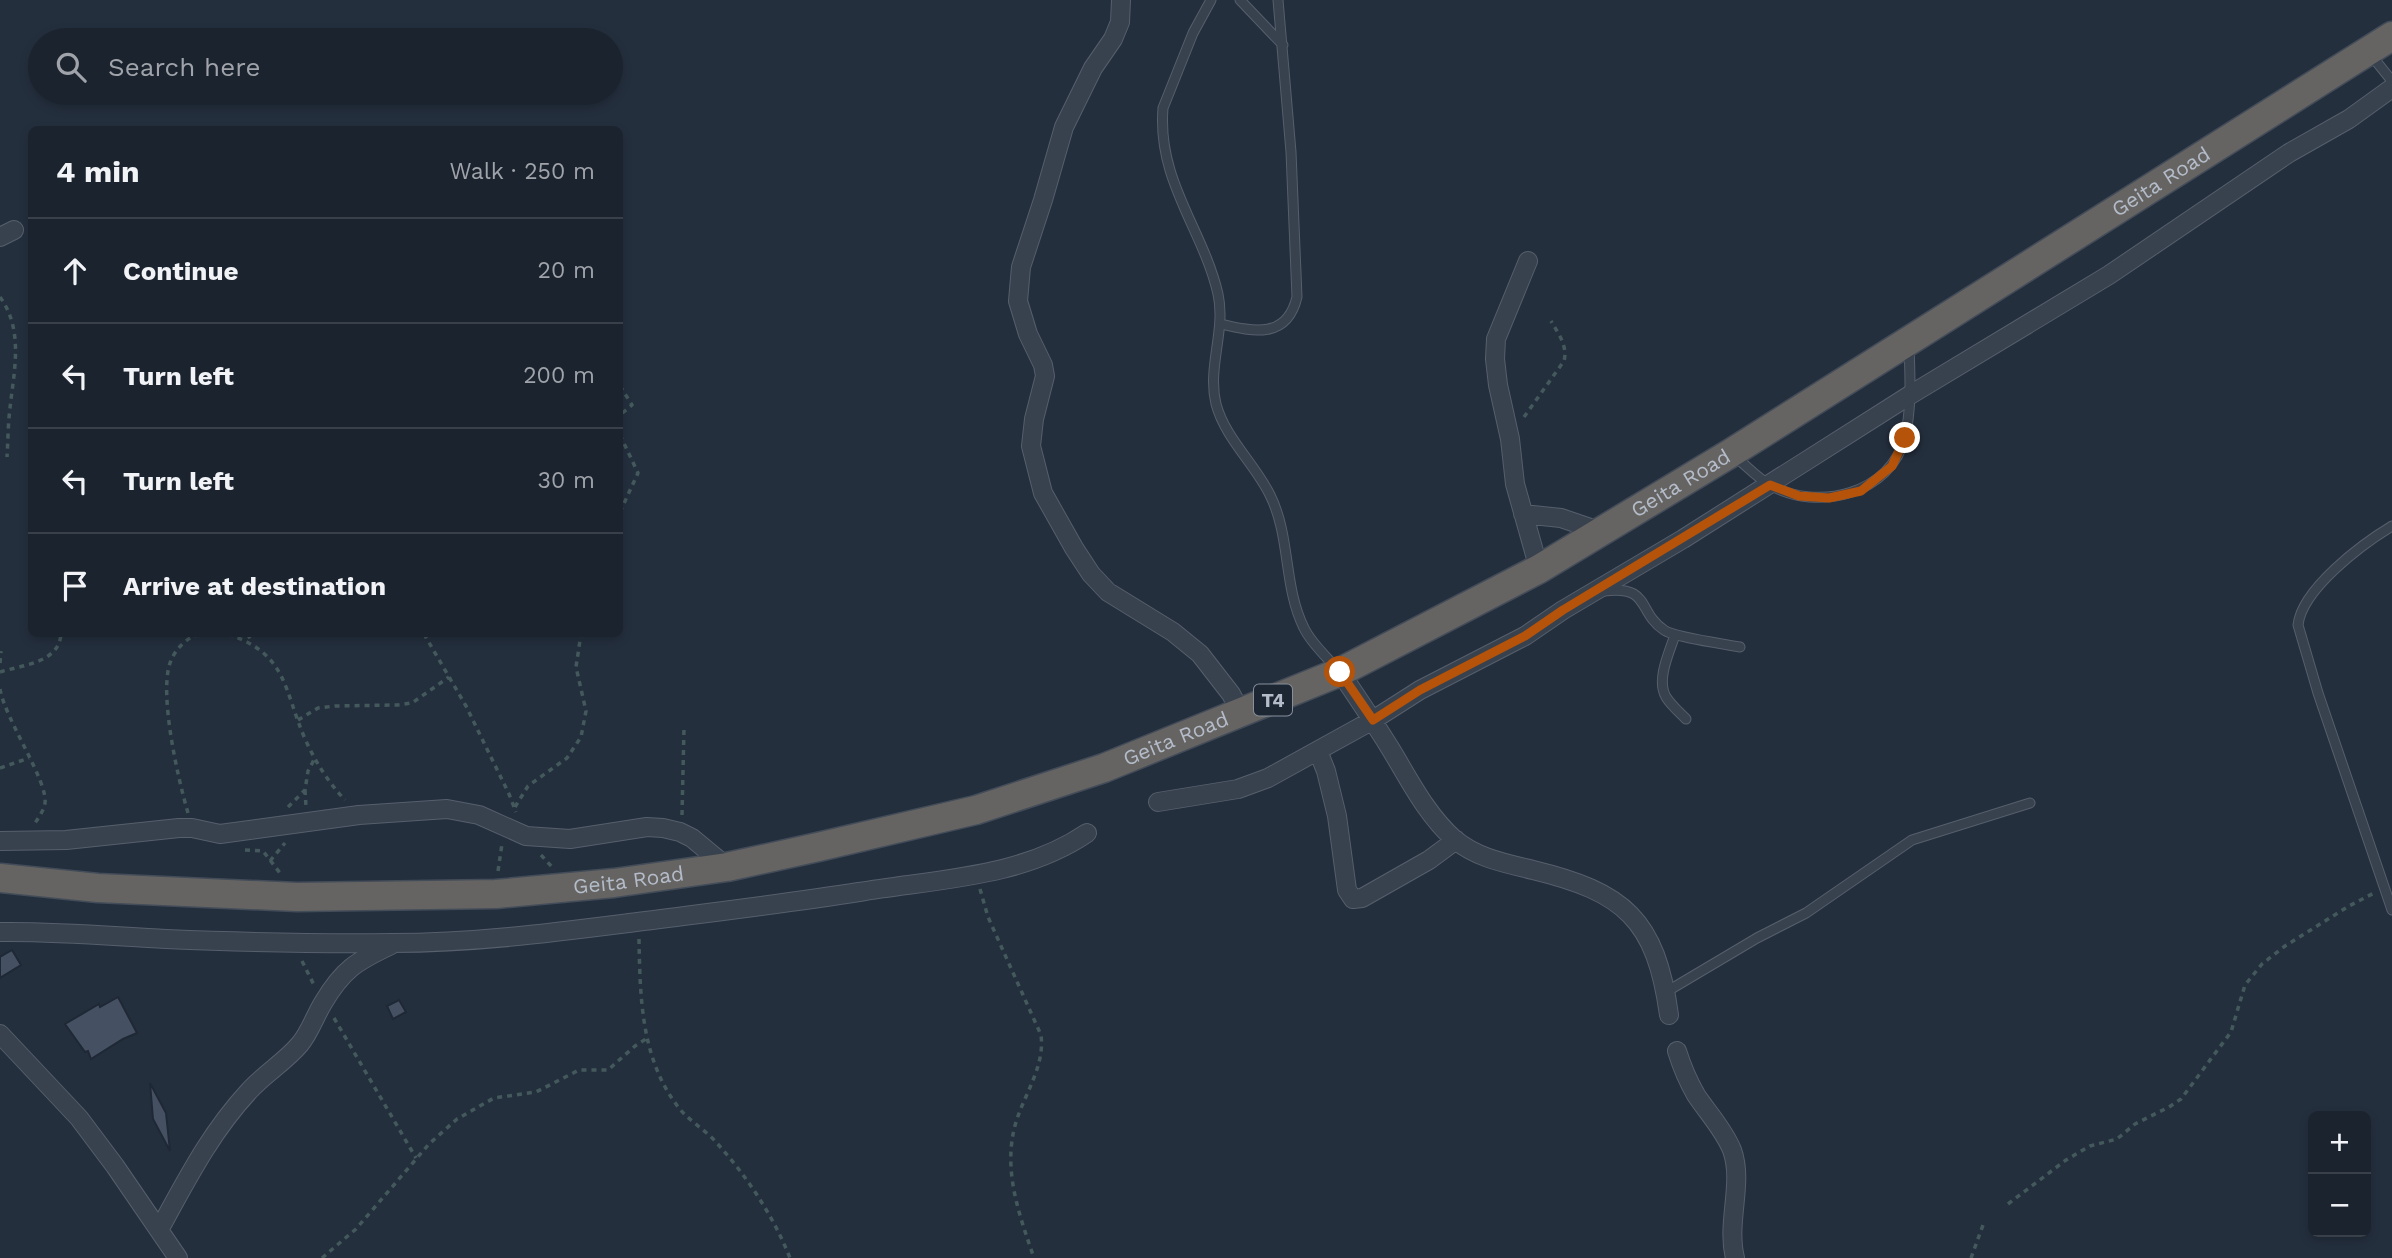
<!DOCTYPE html>
<meta charset="utf-8">
<style>
body{margin:0;font-family:"Work Sans",sans-serif;background:#242b36;color:#f1f3f6}
.controls{position:absolute;right:21px;bottom:21px;display:grid;overflow:hidden;border-radius:10px;box-shadow:0 4px 10px #0003}
.controls button{width:63px;height:63px;display:grid;place-items:center;padding:0;border:0;border-bottom:2px solid #39404a;background:#1b232e;color:#f1f3f6;font:35px sans-serif}
.stop{position:absolute;width:21px;height:21px;margin:-16px;border:5px solid #b45309;border-radius:50%;background:#fff}
.stop.end{background:#b45309;border-color:#fff;box-shadow:0 2px 7px #0008}
.list{margin:0;padding:0;list-style:none}
h2{display:flex;justify-content:space-between;align-items:center;height:91px;margin:0;padding:0 28px;font-size:30px}
h2 small{font-size:23px;font-weight:400;color:#a0a4aa}
.list li{display:grid;grid-template-columns:46px 1fr auto;gap:21px;align-items:center;box-sizing:border-box;height:105px;padding:0 28px;border-top:2px solid #39404a}
.list b{display:block;font-size:26px;white-space:nowrap}
.list em{font-size:23px;font-style:normal;color:#a0a4aa}
.icon{flex:none;width:38px;height:38px;fill:none;stroke:currentColor;stroke-width:2;stroke-linecap:round;stroke-linejoin:round}
.map{position:relative;flex:none;width:2392px;height:1258px;overflow:hidden}
.search{position:absolute;background:#1b232e;box-shadow:0 4px 10px #0003;left:28px;top:28px;width:595px;height:77px;display:flex;align-items:center;gap:18px;box-sizing:border-box;padding:0 24px;border-radius:38px;color:#a0a4aa;font-size:26px}
.panel{position:absolute;background:#1b232e;box-shadow:0 4px 10px #0003;left:28px;top:126px;width:595px;height:511px;border-radius:10px}
.map>svg:first-child{display:block}
.building{fill:#455162;stroke:#1f2835;stroke-width:2}
.lines{fill:none;stroke-linecap:round;stroke-linejoin:round}
.service-casing{stroke:#565f6c;stroke-width:11}
.minor-casing{stroke:#565f6c;stroke-width:20}
.trunk-casing{stroke:#434c59;stroke-width:31}
.path{stroke:#44595c;stroke-width:3.5;stroke-dasharray:5 5;stroke-linecap:butt}
.service{stroke:#38414e;stroke-width:9}
.minor{stroke:#38414e;stroke-width:18}
.trunk{stroke:#656462;stroke-width:28}
.route{stroke:#b45309;stroke-width:9}
.labels{text-anchor:middle;stroke-width:7;stroke-linejoin:round;paint-order:stroke}
.shield{fill:#1d2633;stroke:#878f9c;stroke-width:2}
.shield-label{font-size:19px;font-weight:bold;fill:#b4bcc9}
.street-label{font-size:21px;fill:#b4bcc9;stroke:#1d2633}
</style>
<div class="map">
<svg width="2392" height="1258" viewBox="0 0 2392 1258">
<rect width="100%" height="100%" fill="#242f3e"/>
<path class="building" d="M12 950 21 965 0 978V957Z
M118 997 137 1033 123 1039 91 1059 88 1051 85 1052 65 1024 99 1004 100 1007Z
M399 1000 406 1012 393 1019 387 1006Z
M150 1083 166 1113 170 1151 153 1119Z"/>
<g class="lines">
<g class="service-casing">
<path id="service" d="M1211 0 1193 33 1163 108C1157 181 1203 229 1218 294 1226 331 1207 367 1216 404 1225 438 1255 464 1270 495 1291 537 1283 586 1304 628 1311 643 1326 656 1337 669
M1240 0 1283 45
M2371 55 2392 81
M1221 324C1254 332 1287 339 1297 297L1291 152 1278 0
M1733 455C1745 464 1757 478 1770 485 1818 512 1891 494 1905 437 1912 407 1910 376 1909 346
M2392 526C2362 544 2302 589 2298 625L2318 693 2392 910
M1604 591C1651 585 1637 612 1664 630 1673 637 1725 644 1740 647
M1675 635C1669 653 1656 680 1666 697 1671 705 1679 712 1686 719
M1666 992 1757 938 1806 913 1912 840 2030 803"/>
</g>
<g class="minor-casing">
<path id="minor" d="M1121 0 1120 22 1113 39 1093 68 1064 127 1043 200 1021 267 1018 301 1028 334 1043 365 1045 376 1034 419 1031 446 1043 493 1074 548 1091 574 1108 592 1173 632 1200 654 1231 694 1241 713
M0 237 14 230
M1528 261 1496 339 1495 359 1498 385 1510 439 1515 484 1539 569
M1523 514 1561 518 1602 532
M1340 672C1357 697 1374 722 1390 748 1409 779 1426 814 1454 839 1477 858 1504 863 1533 870 1624 892 1656 919 1669 1015
M1318 751 1326 771 1337 816 1347 890 1353 899 1362 898 1429 860 1456 840
M1158 802 1238 789 1268 778 1373 720 1420 690 1525 636 1563 610 1683 539 1910 395 2109 275 2289 153 2349 119 2392 88
M0 841 66 840 179 828H192L220 834 359 815 447 809 479 815 526 836 570 839 647 827 663 828 680 832 692 838 727 867
M0 932C55 931 110 936 166 939 241 942 317 944 392 943 472 943 550 933 629 923 706 913 783 904 859 892 936 879 1021 878 1087 833
M0 1034 79 1118 115 1166 178 1258
M1677 1051C1682 1067 1688 1081 1696 1095 1708 1113 1724 1130 1732 1150 1744 1183 1726 1222 1735 1258
M159 1230C186 1181 210 1133 249 1091 264 1074 285 1062 300 1044 310 1032 315 1016 323 1003 343 969 357 961 391 945"/>
</g>
<g class="trunk-casing">
<g id="trunk">
<path id="s1" d="M0 878 98 888 297 897 496 894 614 883 727 867 818 847 976 810 1104 768 1340 672 1539 569 1731 453 2392 36"/>
</g>
</g>
<path class="path" d="M0 297C24 330 14 371 10 408 8 424 8 441 7 457
M620 386 632 405 620 415
M1524 417 1564 361C1568 346 1558 333 1551 321
M620 435 638 473 620 512
M228 634C289 655 283 690 306 741 316 763 329 783 345 800
M248 634 251 642
M424 634 466 706 509 794 516 812
M0 663 1 651
M0 672C22 665 59 663 61 634
M0 689C5 719 48 781 45 803 44 810 39 817 35 823
M298 720 318 708 335 706 397 705 412 703 449 677
M0 768 29 758
M305 790 306 807
M288 807 305 790 308 771 315 758
M515 807 528 786 567 758 581 737 586 711 576 667 581 634
M188 813C178 779 159 695 170 663 175 649 187 637 200 634
M682 815 684 728
M245 850 263 851 280 873
M541 855 552 867
M270 861 285 843
M498 871 502 844
M980 889 988 917 1041 1035C1045 1066 1025 1093 1016 1122 1002 1169 1019 1214 1034 1258
M639 939C640 996 641 1057 676 1104 686 1119 703 1128 715 1141 746 1175 773 1215 790 1258
M302 961 314 985
M334 1018 416 1158
M2008 1204 2066 1160 2090 1146 2117 1139 2135 1124 2169 1107 2181 1099 2231 1032 2245 985 2262 964 2285 946 2349 906 2374 893
M322 1258 356 1229 429 1144 457 1119 494 1098 536 1092 579 1070H608L635 1046 646 1039
M1971 1258 1983 1225"/>
<use href="#service" class="service"/>
<use href="#minor" class="minor"/>
<use href="#trunk" class="trunk"/>
</g>
<g class="lines">
<path class="route" d="M1340 672 1373 720 1420 690 1525 636 1563 610 1770 485 1799 496 1829 498 1861 491 1892 466 1905 438"/>
</g>
<g class="labels">
<rect class="shield" x="1254" y="684.5" width="38" height="31" rx="5"/>
<g class="shield-label">
<text x="1273" y="707">T4</text>
</g>
<g class="street-label">
<text dy="7" stroke="none"><textPath href="#s1" startOffset="2331">Geita Road</textPath></text>
<text dy="7" stroke="none"><textPath href="#s1" startOffset="1764">Geita Road</textPath></text>
<text dy="7" stroke="none"><textPath href="#s1" startOffset="1197">Geita Road</textPath></text>
<text dy="7" stroke="none"><textPath href="#s1" startOffset="630">Geita Road</textPath></text>
</g>
</g>
</svg>
<div class="controls">
<button>+</button>
<button>−</button>
</div>
<div class="stop" style="left:1340px;top:672px"></div>
<div class="stop end" style="left:1905px;top:438px"></div>
<div class="search"><svg class="icon" aria-label="search" viewBox="0 0 24 24"><circle cx="10" cy="10" r="6"/><path d="M15 15l6 6"/></svg>Search here</div>
<section class="panel">
<h2>4 min<small>Walk · 250 m</small></h2>
<ul class="list">
<li><svg class="icon" aria-label="ahead" viewBox="0 0 24 24"><path d="M12 20V5M6 11l6-6 6 6"/></svg><div><b>Continue</b></div><em>20 m</em></li>
<li><svg class="icon" aria-label="left" viewBox="0 0 24 24"><path d="M17 20v-9H6M10 6l-5 5 5 5"/></svg><div><b>Turn left</b></div><em>200 m</em></li>
<li><svg class="icon" aria-label="left" viewBox="0 0 24 24"><path d="M17 20v-9H6M10 6l-5 5 5 5"/></svg><div><b>Turn left</b></div><em>30 m</em></li>
<li><svg class="icon" aria-label="arrive" viewBox="0 0 24 24"><path d="M6 21V4h12l-3 4 3 4H6"/></svg><div><b>Arrive at destination</b></div></li>
</ul>
</section>
</div>
